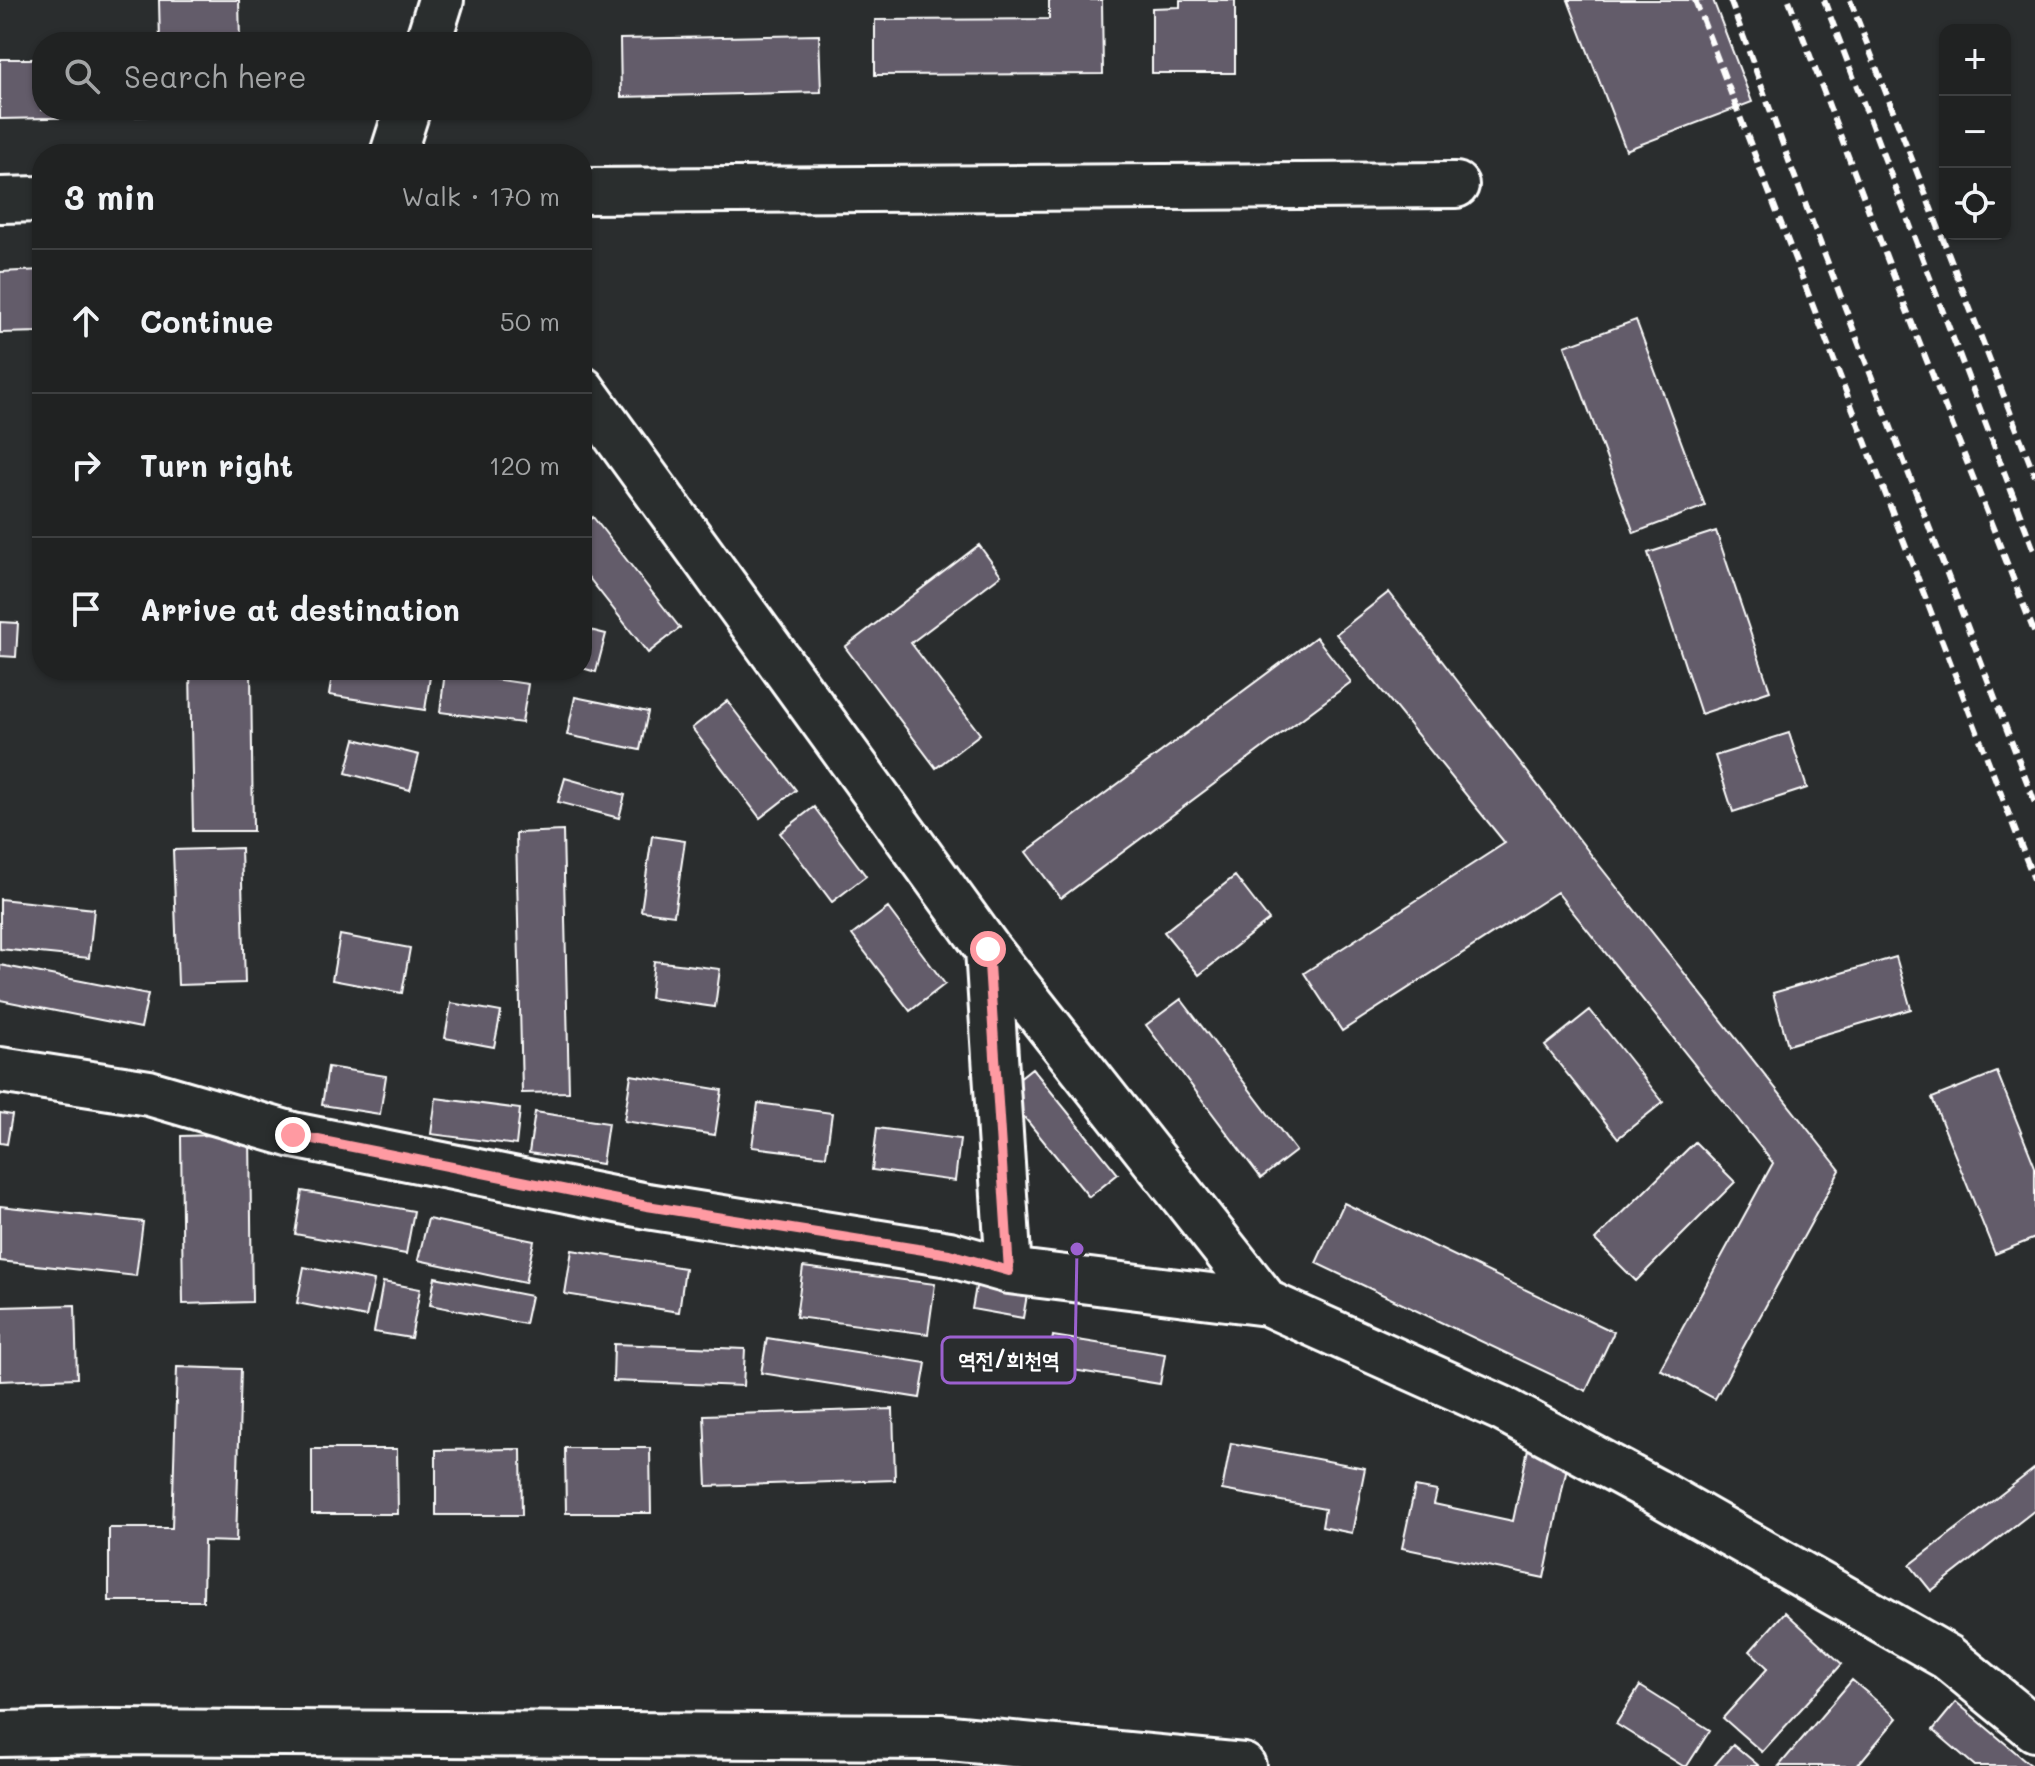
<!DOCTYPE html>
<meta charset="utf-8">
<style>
body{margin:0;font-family:Mali,"Poor Story",sans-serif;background:#2d2f2f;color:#f1f3f6}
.controls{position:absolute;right:24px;top:24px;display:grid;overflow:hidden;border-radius:16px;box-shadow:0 2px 6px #0004}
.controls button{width:72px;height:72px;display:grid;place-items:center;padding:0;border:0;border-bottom:2px solid #3d3f40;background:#202222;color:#f1f3f6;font:40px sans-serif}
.stop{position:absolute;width:24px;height:24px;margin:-18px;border:6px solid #ff9aa2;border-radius:50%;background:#fff}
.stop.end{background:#ff9aa2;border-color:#fff;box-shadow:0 2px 8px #0008}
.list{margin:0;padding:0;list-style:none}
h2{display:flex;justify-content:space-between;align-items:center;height:104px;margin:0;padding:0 32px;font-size:34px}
h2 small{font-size:26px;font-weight:400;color:#a2a4a5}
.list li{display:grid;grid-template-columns:52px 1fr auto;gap:24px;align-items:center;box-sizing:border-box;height:144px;padding:0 32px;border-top:2px solid #3d3f40}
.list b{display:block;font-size:30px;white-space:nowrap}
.list em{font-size:26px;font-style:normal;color:#a2a4a5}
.icon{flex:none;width:44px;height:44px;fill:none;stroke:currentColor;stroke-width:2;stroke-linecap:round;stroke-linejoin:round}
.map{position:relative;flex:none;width:2035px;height:1766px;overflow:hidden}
.search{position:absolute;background:#202222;box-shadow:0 2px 6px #0004;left:32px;top:32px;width:560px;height:88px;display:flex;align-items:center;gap:20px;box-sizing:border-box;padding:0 28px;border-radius:32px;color:#a2a4a5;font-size:30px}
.panel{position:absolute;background:#202222;box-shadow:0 2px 6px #0004;left:32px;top:144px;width:560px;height:536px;border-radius:32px}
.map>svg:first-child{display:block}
.building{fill:#645b6b;stroke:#fff;stroke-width:2}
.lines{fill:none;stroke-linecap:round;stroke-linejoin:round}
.minor-casing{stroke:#fff;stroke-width:50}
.major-casing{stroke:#fff;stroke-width:50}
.minor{stroke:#2a2d2e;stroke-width:44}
.major{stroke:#2a2d2e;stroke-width:44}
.rail{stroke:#fff;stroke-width:6;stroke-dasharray:12 6;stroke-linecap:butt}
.route{stroke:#ff9aa2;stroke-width:10}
.leader{fill:none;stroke:#9c61cf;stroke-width:3}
.callout-dot{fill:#9c61cf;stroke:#2a2d2e;stroke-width:3}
.callout{fill:#2a2d2e;stroke:#9c61cf;stroke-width:3}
.callout-label{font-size:22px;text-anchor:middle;font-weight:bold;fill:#fff}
</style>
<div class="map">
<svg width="2035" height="1766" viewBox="0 0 2035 1766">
<rect width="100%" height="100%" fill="#2a2d2e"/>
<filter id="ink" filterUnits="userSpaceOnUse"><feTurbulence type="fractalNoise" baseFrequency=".0125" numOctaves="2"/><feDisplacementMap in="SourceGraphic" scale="16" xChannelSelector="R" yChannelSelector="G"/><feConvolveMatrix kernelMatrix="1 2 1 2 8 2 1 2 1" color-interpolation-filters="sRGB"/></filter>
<g filter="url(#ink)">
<path class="building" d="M159 0H239L240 42H160Z
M1049 0H1102L1103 74 875 75V20L1049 19Z
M1180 0H1235V73H1152V8L1180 7Z
M1568 0H1713L1752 102 1626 150Z
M819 35 821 92 621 97 620 39Z
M0 59H42V110H150V116L0 119Z
M42 270V332L0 333V272Z
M1636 320 1705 506 1634 533 1565 346Z
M593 517 680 628 648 653 582 569V525Z
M1716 531 1770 691 1701 714 1648 553Z
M979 545 1001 575 911 643 980 734 936 768 845 647Z
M1389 592 1599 865 1840 1170 1715 1399 1660 1369 1773 1163 1557 892 1342 1031 1304 973 1505 843 1336 634Z
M0 622 18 623 16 657 0 656Z
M582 628 606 634 596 672 582 668Z
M1316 637 1351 682 1061 898 1026 852Z
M190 670H251L253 831H193Z
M333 670H431L425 710 329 695Z
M445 672 528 684 522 723 440 712Z
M575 697 648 712 640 750 567 735Z
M727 701 796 790 760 818 692 728Z
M1789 733 1807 788 1733 812 1715 756Z
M355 739 419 755 410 790 346 773Z
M565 778 625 795 619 818 558 802Z
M814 807 866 876 832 902 780 833Z
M563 831 569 1092 522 1093 516 833Z
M652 836 685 841 674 915 641 911Z
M241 848 245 983 178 985 173 850Z
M1235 876 1269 920 1199 975 1164 932Z
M0 899 94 909 89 958 0 949Z
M888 908 945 984 910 1011 852 935Z
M340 935 410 948 402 993 332 980Z
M1896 957 1911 1009 1788 1045 1773 993Z
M654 961 720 969 715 1007 650 998Z
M0 965 148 994 141 1028 0 1000Z
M1181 999 1296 1151 1261 1178 1146 1025Z
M451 1003 501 1012 494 1047 445 1038Z
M1590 1010 1663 1102 1618 1138 1545 1046Z
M328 1067 386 1076 380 1114 322 1105Z
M1032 1068 1118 1174 1089 1197 1003 1091Z
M1997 1072 2035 1167V1238L1995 1254 1932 1098Z
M631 1075 722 1090 715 1135 624 1121Z
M436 1098 520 1109 516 1145 431 1134Z
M758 1103 832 1113 826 1156 752 1147Z
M535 1112 608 1123 602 1164 529 1153Z
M0 1113 12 1115 7 1144 0 1143Z
M877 1128 960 1139 955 1181 872 1170Z
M250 1134 252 1302 183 1304 181 1136Z
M1695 1142 1735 1182 1636 1281 1595 1240Z
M302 1191 414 1211 406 1254 295 1234Z
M1344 1203 1614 1332 1586 1391 1316 1263Z
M0 1206 143 1222 136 1276 0 1261Z
M428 1219 534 1241 525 1283 418 1260Z
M572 1250 685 1268 679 1312 565 1294Z
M304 1267 374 1281 366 1317 297 1303Z
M803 1267 935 1284 928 1334 796 1317Z
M435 1277 531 1296 525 1324 430 1305Z
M977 1281 1028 1289 1023 1318 972 1309Z
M383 1282 420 1289 411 1338 374 1332Z
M75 1305 77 1378 0 1381V1307Z
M1053 1336 1165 1354 1160 1384 1048 1366Z
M767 1338 926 1363 920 1398 761 1373Z
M614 1344 745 1349 743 1386 613 1381Z
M177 1367 241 1369 236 1542 204 1541 203 1601H109V1528H172Z
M893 1409 895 1480 707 1486 704 1415Z
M1231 1443 1365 1468 1352 1533 1322 1527 1325 1509 1222 1490Z
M565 1448H650L651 1513H566Z
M312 1449H397L398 1514H312Z
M521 1449 522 1515H436V1450Z
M1528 1449 1569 1457 1544 1578 1402 1548 1415 1487 1437 1491 1434 1504 1513 1521Z
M2035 1468V1510L1931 1591 1910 1565Z
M1785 1612 1842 1664 1762 1752 1723 1718 1768 1668 1750 1651Z
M1852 1680 1897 1718 1857 1766H1779Z
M1640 1686 1710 1730 1687 1766H1683L1616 1724Z
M1956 1702 2032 1766H1975L1933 1730Z
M1733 1744 1759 1766H1714Z"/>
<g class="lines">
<g class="minor-casing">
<path id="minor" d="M582 191 1456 185
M582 389 988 949 1267 1303
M988 949 1009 1271
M0 1070 149 1093 293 1135 647 1206 949 1254 1009 1271 1267 1303 1501 1408 1655 1491 1947 1657 2035 1729
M0 1734 107 1732 940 1737 1243 1766"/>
</g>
<g class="major-casing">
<path id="major" d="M428 42 441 0
M393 154 407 110
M0 200 42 199"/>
</g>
<use href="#minor" class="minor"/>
<use href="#major" class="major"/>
<path class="rail" d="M1695 0 2035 882
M1730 0 1793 172 2035 803
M1789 0 1900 293 2035 634
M1824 0 2035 553
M1850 0 2035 476"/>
</g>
</g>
<g class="lines" filter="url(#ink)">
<path class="route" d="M293 1135 647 1206 949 1254 1009 1271 988 949"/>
</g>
<path class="leader" d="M1077 1249L1075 1360"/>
<circle class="callout-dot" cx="1077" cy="1249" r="8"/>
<rect class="callout" x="942" y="1337" width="133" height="46" rx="8"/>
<g class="callout-label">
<text x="1009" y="1368">역전/희천역</text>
</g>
</svg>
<div class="controls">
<button>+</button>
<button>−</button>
<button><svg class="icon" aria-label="locate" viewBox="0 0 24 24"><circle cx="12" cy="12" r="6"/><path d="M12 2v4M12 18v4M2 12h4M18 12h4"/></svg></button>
</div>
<div class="stop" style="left:988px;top:949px"></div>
<div class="stop end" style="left:293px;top:1135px"></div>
<div class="search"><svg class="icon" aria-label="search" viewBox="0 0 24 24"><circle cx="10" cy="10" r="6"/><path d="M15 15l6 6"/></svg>Search here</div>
<section class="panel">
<h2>3 min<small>Walk · 170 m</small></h2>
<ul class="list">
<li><svg class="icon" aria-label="ahead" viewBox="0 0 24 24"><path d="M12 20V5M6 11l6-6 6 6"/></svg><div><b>Continue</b></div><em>50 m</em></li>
<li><svg class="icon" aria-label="right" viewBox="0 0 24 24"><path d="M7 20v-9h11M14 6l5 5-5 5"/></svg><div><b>Turn right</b></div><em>120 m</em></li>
<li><svg class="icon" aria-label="arrive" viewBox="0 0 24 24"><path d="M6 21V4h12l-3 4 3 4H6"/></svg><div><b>Arrive at destination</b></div></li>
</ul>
</section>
</div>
